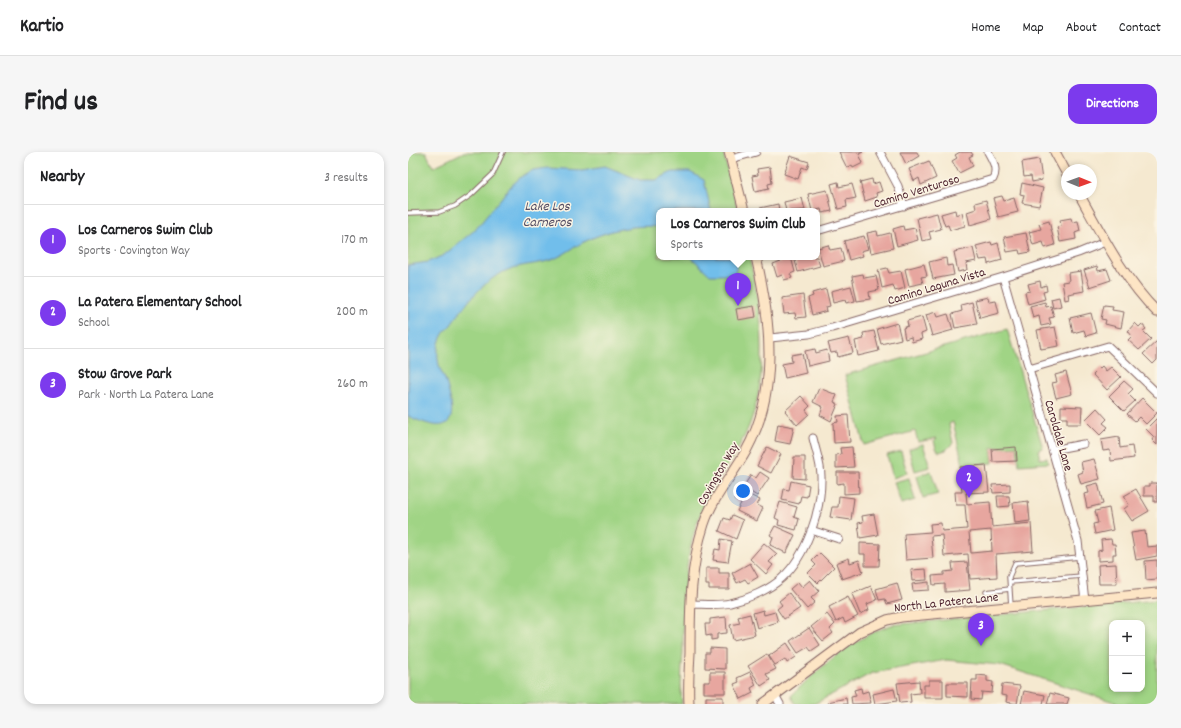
<!DOCTYPE html>
<meta charset="utf-8">
<style>
body{margin:0;font-family:Dekko,sans-serif;background:#f6f6f6;color:#202124}
.controls{position:absolute;right:12px;bottom:12px;display:grid;overflow:hidden;border-radius:8px;box-shadow:0 2px 6px #0003}
.controls button{width:36px;height:36px;display:grid;place-items:center;padding:0;border:0;border-bottom:1px solid #e0e0e0;background:#fff;color:#202124;font:20px sans-serif}
.compass{position:absolute;left:653px;top:12px;width:36px;height:36px;border-radius:50%;background:#fff;box-shadow:0 2px 6px #0003;rotate:91deg}
.you{position:absolute;left:335px;top:339px;width:14px;height:14px;margin:-10px;border:3px solid #fff;border-radius:50%;background:#1a73e8;box-shadow:0 0 0 6px #1a73e833}
.badge{display:grid;place-items:center;width:26px;height:26px;border-radius:50%;background:#7c3aed;color:#fff;font-size:13px;font-weight:700}
.pin{position:absolute;translate:-50% -33px;filter:drop-shadow(0 1px 2px #0008)}
.pin::after{content:'';position:absolute;top:21px;width:14px;height:12px;background:inherit;clip-path:polygon(0 0,100% 0,50% 100%)}
.popup{position:absolute;left:248px;top:56px;width:164px;height:52px;box-sizing:border-box;display:grid;place-content:center;border-radius:8px;background:#fff;filter:drop-shadow(0 1px 3px #0005);font-size:13px;white-space:nowrap;color:#757577}
.popup b{font-size:15px;color:#202124}
.popup::after{content:'';position:absolute;left:50%;top:100%;margin-left:-8px;border:8px solid transparent;border-top-color:#fff}
.list{margin:0;padding:0;list-style:none}
h2{display:flex;justify-content:space-between;align-items:center;height:52px;margin:0;padding:0 16px;font-size:17px}
h2 small{font-size:13px;font-weight:400;color:#757577}
.list li{display:grid;grid-template-columns:26px 1fr auto;gap:12px;align-items:center;box-sizing:border-box;height:72px;padding:0 16px;border-top:1px solid #e0e0e0}
.list b{display:block;font-size:15px;white-space:nowrap}
.list p{margin:0;font-size:13px;white-space:nowrap;color:#757577}
.list em{font-size:13px;font-style:normal;color:#757577}
.map{position:relative;flex:none;width:749px;height:552px;overflow:hidden;border-radius:12px}
header{display:flex;align-items:center;gap:24px;box-sizing:border-box;height:56px;padding:0 20px;background:#fff;border-bottom:1px solid #e0e0e0}
header strong{font-size:19px}
nav{display:flex;gap:22px;margin-inline-start:auto;font-size:14px}
.intro{display:flex;align-items:center;justify-content:space-between;box-sizing:border-box;height:96px;padding:0 24px}
h1{margin:0;font-size:28px}
.button{padding:10px 18px;border-radius:12px;background:#7c3aed;color:#fff;font-size:14px;font-weight:700}
main{display:flex;gap:24px;padding:0 24px}
aside{flex:1;background:#fff;border-radius:12px;box-shadow:0 2px 6px #0003}
.map>svg:first-child{display:block}
.green{fill:#a0d485;stroke:#757a58;fill-rule:evenodd}
.water{fill:#71beeb;stroke:#5e6e8b}
.building{fill:#e7a69f;fill-rule:evenodd}
.lines{fill:none;stroke-linecap:round;stroke-linejoin:round}
.lane-casing{stroke:#866665;stroke-width:5.5}
.street-casing{stroke:#866665;stroke-width:9}
.secondary-casing{stroke:#866665;stroke-width:11}
.lane{stroke:#fff;stroke-width:3.5}
.street{stroke:#fff;stroke-width:7}
.secondary{stroke:#fde5c5;stroke-width:9}
.labels{text-anchor:middle;stroke-width:3;stroke-linejoin:round;paint-order:stroke}
.street-label{font-size:13px;fill:#4a1f2b;stroke:#fcf5e5}
.water-label{font-size:14px;font-style:italic;fill:#564f65;stroke:#fcf5e5}
</style>
<header>
<strong>Kartio</strong>
<nav><a>Home</a><a>Map</a><a>About</a><a>Contact</a></nav>
</header>
<div class="intro"><h1>Find us</h1><a class="button">Directions</a></div>
<main>
<aside>
<h2>Nearby<small>3 results</small></h2>
<ul class="list">
<li><span class="badge">1</span><div><b>Los Carneros Swim Club</b><p>Sports · Covington Way</p></div><em>170 m</em></li>
<li><span class="badge">2</span><div><b>La Patera Elementary School</b><p>School</p></div><em>200 m</em></li>
<li><span class="badge">3</span><div><b>Stow Grove Park</b><p>Park · North La Patera Lane</p></div><em>260 m</em></li>
</ul>
</aside>
<div class="map">
<svg width="749" height="552" viewBox="0 0 749 552">
<rect width="100%" height="100%" fill="#fcf5e5"/>
<filter id="ink" filterUnits="userSpaceOnUse"><feTurbulence type="fractalNoise" baseFrequency=".025" numOctaves="2"/><feDisplacementMap in="SourceGraphic" scale="8" xChannelSelector="R" yChannelSelector="G"/><feConvolveMatrix kernelMatrix="1 2 1 2 8 2 1 2 1" color-interpolation-filters="sRGB"/></filter>
<filter id="wash" filterUnits="userSpaceOnUse"><feTurbulence type="fractalNoise" baseFrequency=".012" numOctaves="4" result="noise"/><feDisplacementMap in="SourceGraphic" scale="16" xChannelSelector="R" yChannelSelector="G"/><feGaussianBlur stdDeviation="0.9" result="paint"/><feColorMatrix in="noise" values="0 0 0 0 0 0 0 0 0 0 0 0 0 0 0 0 0 1.4 0 .05"/><feComposite in="paint" operator="in"/></filter>
<g filter="url(#wash)">
<rect width="100%" height="100%" fill="#f5e9d0"/>
<path class="green" d="M0 0H18L25 15 56 0H315L330 59H251V105H341C355 160 363 229 337 283 322 313 300 339 289 371 275 413 275 457 275 500 274 517 272 535 274 552H0Z
M599 177 635 296 630 298 632 307 639 306 640 311 611 313 609 294 583 296 585 311 555 313 545 270 541 272 545 291 538 298 531 300 528 296 526 289 529 286 510 290 507 279 456 293 437 223Z
M515 292 522 315 507 319 501 297Z
M493 299 499 321 485 326 479 303Z
M523 319 530 342 515 346 509 324Z
M501 326 507 348 493 352 486 330Z
M749 448V552H712L592 513 538 508 464 521 406 552H387L383 544C412 515 444 487 483 473ZM704 471H734V537H704Z"/>
<path class="water" d="M197 14 232 28H248L264 20H282L296 28 303 59H251V75C228 72 201 78 180 88 168 93 158 102 146 107 133 112 118 112 105 116 79 124 60 149 45 170 42 175 36 179 34 184 29 193 29 203 31 213 32 218 35 223 37 227 51 270 45 285 0 264V113L20 110 36 103 68 77 103 34 114 24 125 18 139 16 174 18Z
M283 105H330L327 123H302Z"/>
<g id="blocks">
<path class="building" d="M431 0H455L451 2 455 11 445 16 444 13 439 16Z
M492 0H509L511 4 498 12Z
M552 0H563L565 3 561 5 565 14 551 21 544 9 549 6 547 3Z
M382 4 401 10 399 17 394 15 390 27 376 22Z
M631 7 634 28 624 30 623 24 616 25 614 10Z
M521 9 528 26 513 33 511 26 506 29 501 17Z
M362 15 364 31 360 32 361 37 347 40 344 24 350 23 349 17Z
M464 27 465 32 471 30 474 39 468 41 469 45 457 49 452 30Z
M430 30 431 35 444 32 448 46 438 48 439 55 430 57 423 32Z
M614 31 635 36 631 54 614 51 616 43 612 42Z
M419 38 424 59 414 61 413 57 404 59 400 42Z
M594 44 596 49 606 46 610 60 590 65 585 46Z
M394 46 397 58 378 59 376 50Z
M578 48 583 67 562 73 559 60 568 57 567 51Z
M370 52 371 59H352V56Z
M547 58 548 63 554 61 557 74 542 78 540 73 537 74 533 62Z
M529 61 533 77 521 80 523 87 514 89 509 66Z
M663 66 664 70 670 69 672 79 667 81 668 87 652 90 649 75 653 74 652 68Z
M641 69 647 93 637 96 635 90 625 93 621 80 633 77 631 72Z
M495 74 496 78 507 76 510 88 489 94 485 77Z
M469 79 470 84 482 81 485 96 463 101 459 81Z
M618 81 622 100 612 102 611 98 599 100 596 85Z
M456 84 460 97 453 99 455 104 441 108 436 89Z
M583 90 584 93 590 91 594 108 580 112 579 107 572 108 568 94Z
M420 93 422 98 433 96 436 109 415 114 410 96Z
M565 96 568 109 558 111 559 118 550 120 546 100Z
M377 105H383L387 120 382 122 384 126 376 128 374 123 369 125 365 112 373 109 372 107Z
M386 105H409L412 114 390 120Z
M538 106 539 114 544 113 546 123 525 127 521 110Z
M516 112 519 124 513 125 515 131 501 134 497 117Z
M689 114 690 119 699 117 703 128 682 135 676 118Z
M479 116 481 121 493 119 497 136 487 139 485 133 474 136 470 118Z
M673 119 676 139 660 142 661 147 657 148 654 130 661 129 660 121Z
M455 122 456 126 468 124 471 138 461 140 462 147 449 149 444 124Z
M632 129 633 135 638 133 639 139 635 140 637 147 620 152 617 140 622 139 620 132Z
M443 134 447 149 438 151 437 148 425 151 423 139Z
M418 137 422 154 418 155 419 159 404 163 400 146 405 144 404 141Z
M395 143 398 165 388 166 387 161 376 162 374 146Z
M580 145 581 150 588 149 591 161 572 166 567 148Z
M651 145 653 154 645 156 643 147Z
M564 150 569 172 547 176 544 162 554 159 553 153Z
M637 150 638 155 643 154 646 165 641 166 643 172 633 174 631 164 625 166 622 154Z
M696 153 705 154 704 158 716 160 713 176 697 172 698 168 693 167Z
M346 154 348 165 330 168 328 157Z
M528 160 530 165 540 162 545 178 524 184 518 163Z
M683 161 688 181 678 184 676 178 665 181 662 166Z
M514 165 518 180 513 182 514 187 504 190 503 185 497 187 495 176 500 174 499 169Z
M489 171 493 187 473 192 469 177Z
M727 171 731 175 734 172 738 177 735 179 743 187 731 198 720 188 724 184 720 179Z
M647 175 651 194 633 197 629 178Z
M466 179 471 199 450 204 447 189 456 187 455 181Z
M441 186 445 201 430 205 429 200 423 201 420 191Z
M749 189V208L745 212 735 202Z
M407 197 408 201 419 198 421 209 400 214 397 199Z
M394 201 398 221 377 226 374 212 384 210 383 203Z
M694 214 698 219 703 215 713 225 699 238 685 223Z
M658 220 664 242 648 246 644 231 649 230 647 223Z
M716 229 725 237 720 242 727 249 716 259 701 244Z
M411 236 429 243 426 250 430 252 423 269 412 263 415 255 405 250Z
M393 244 402 254 398 258 401 262 389 273 377 259Z
M734 246 749 261 738 272 731 265 727 269 719 262Z
M653 254 674 255 673 272H659V266H653Z
M689 256 699 267 695 271 700 275 692 283 677 268Z
M440 263 442 290 426 291 425 271 430 270 429 264Z
M749 266V293L744 288 746 285 738 277Z
M370 272 386 275 382 292 367 289Z
M711 285 712 296 724 294 726 306 703 309 702 298 695 299 693 288Z
M359 295 373 302 363 321 349 314Z
M444 295 446 315 428 316V303L433 302 432 296Z
M608 295 609 309 585 310 584 297Z
M386 305H397V327L385 326Z
M686 307 692 327 673 332 670 322 675 320 673 310Z
M578 313 581 340 558 341 559 352 582 350 584 375 623 371 625 399 588 402 589 425 562 427 560 402 536 404 534 383 523 384 525 406 498 408 496 382 523 380 522 372 533 371 534 379 559 377 557 353H548L547 340H554L552 315ZM583 378 584 399 563 401 561 380Z
M352 320 361 326 349 344 335 335 343 323 348 326Z
M429 320H450L451 341 436 342V331L429 332Z
M383 329 401 333 399 345 393 344 391 352 374 348 376 337 381 338Z
M690 331 695 352 679 356 676 342 681 341 679 334Z
M742 331H749V350H746V344H736V334H742Z
M602 332V340L585 341 584 333Z
M728 337 741 359 724 369 716 357 721 353 716 344Z
M331 338 352 348 349 353 355 356 349 369 329 359 333 351 326 348Z
M431 344 446 346 443 368 422 365 424 355H430Z
M589 344H601L602 354 590 355Z
M620 349 622 369 607 371 605 351Z
M372 350 389 355 386 365 391 367 388 378 370 373 371 368 367 366Z
M701 356 705 378 687 382 685 372 690 371 687 359Z
M466 362 470 383 452 386 450 371 455 370 454 364Z
M324 363 335 368 328 387 311 379 316 366 322 368Z
M367 374 387 383 378 401 362 393 365 385 362 383Z
M737 379 739 395 749 394V404L728 408 723 381Z
M313 387 324 389 320 410 305 408 307 397 312 398Z
M703 387 704 392H707L708 402H705V408L690 409V399L694 398 693 388Z
M356 391 369 402 361 410 365 413 358 422 342 407Z
M452 391 472 392 471 414H457V402H452Z
M412 401 426 415 410 431 400 421 408 413 404 409Z
M441 406 442 411 451 408 455 420 434 427 428 411Z
M749 408V427L738 428 737 409Z
M559 410 562 438 537 440V432L525 433 524 424 536 423V420L545 419 544 411Z
M342 411 350 425 340 431 337 427 329 431 324 421Z
M708 412 709 432H691L690 413Z
M298 416H311V421H321V437H301V433H298Z
M518 417 519 428 504 429 503 418Z
M402 428 411 439 403 446 407 450 399 457 382 437 390 430 394 435Z
M521 430V438L505 439 504 432Z
M489 431 494 448 479 452 477 447 471 448 468 437Z
M463 434 469 448 459 452 461 458 452 462 444 442Z
M381 441 392 456 376 467 369 457 374 453 371 449Z
M440 445 450 464 437 471 435 466 428 470 421 455Z
M355 458 356 463 367 460 370 470 349 476 345 461Z
M342 462 347 483 325 488 322 473 332 471 330 465Z
M419 462 427 472 422 477 425 481 415 489 403 475Z
M318 465 319 481 309 482V487L303 488V483L298 484 297 472H302V467Z
M401 476 412 493 403 499 400 495 390 501 382 489Z
M379 491 388 505 379 511 377 507 367 513 361 504Z
M302 496 317 497V517L297 516V501H302Z
M359 502 368 517 358 522 362 528 353 534 340 514Z
M302 520H317V541H296V530H302Z
M342 520 348 533 343 536 345 541 333 547 326 532 331 530 329 526Z
M569 523 579 524V529L585 530 584 541 574 540 573 548 563 547 564 528H569Z
M521 528H535V546H516V533H521Z
M511 529 512 541 502 542 503 550 492 551 489 531Z
M539 531H560V545L539 544Z
M594 532 612 534 609 552 598 550 599 544 593 543Z
M453 536 454 541 460 539 463 551 444 552 443 545 448 544 446 538Z
M486 537 489 549 467 552 465 542Z
M616 539 637 543 635 552H613Z
M642 541 661 546 659 552H639Z
M298 545H315V552H298Z
M438 546 439 552H420V550Z"/>
</g>
</g>
<g filter="url(#ink)">
<use href="#blocks" fill-opacity="0" stroke="#866665" stroke-width="1"/>
<g class="lines">
<g class="lane-casing">
<path id="lane" d="M0 61 31 60 47 54 63 43 85 22 95 0
M602 430 674 424
M578 440 602 437
M603 454 601 425 607 411 672 405"/>
</g>
<g class="street-casing">
<path id="street" d="M472 0 490 34 496 54
M323 7 348 0
M409 79 585 27C590 17 585 9 580 0
M595 125 670 389 677 449
M362 186 401 182 424 176 595 125 670 101 697 90
M621 217 700 194 749 241
M644 298 675 292
M403 378 431 387
M283 452C295 452 310 454 322 451 340 447 361 438 374 426 398 404 413 360 413 328 414 314 408 300 405 286
M367 543 372 552"/>
</g>
<g class="secondary-casing">
<path id="secondary" d="M321 0 336 59
M647 0 659 22
M671 42C694 83 715 126 749 160
M281 552C280 535 281 518 282 501 282 457 282 414 296 372 305 345 324 324 338 299 371 239 363 169 348 105
M355 552 452 480 479 468 493 465 749 441"/>
</g>
<use href="#lane" class="lane"/>
<use href="#street" class="street"/>
<use href="#secondary" class="secondary"/>
</g>
</g>
<g class="labels">
<g class="street-label">
<text transform="translate(508 38) rotate(-17)" y="5">Camino Venturoso</text>
<text transform="translate(528 133) rotate(-17)" y="5">Camino Laguna Vista</text>
<text transform="translate(652 283) rotate(74)" y="5">Caroldale Lane</text>
<text transform="translate(309 321) rotate(-60)" y="5">Covington Way</text>
<text transform="translate(538 449) rotate(-6)" y="5">North La Patera Lane</text>
</g>
<g class="water-label">
<text x="139" y="58">Lake Los<tspan x="139" dy="16">Carneros</tspan></text>
</g>
</g>
</svg>
<div class="controls">
<button>+</button>
<button>−</button>
</div>
<svg class="compass" viewBox="-18 -18 36 36"><path d="M0-13l5 13h-10z" fill="#e53935"/><path d="M0 13l5-13h-10z" fill="#757577"/></svg>
<div class="you"></div>
<div class="pin badge" style="left:330px;top:154px">1</div>
<div class="popup"><b>Los Carneros Swim Club</b>Sports</div>
<div class="pin badge" style="left:561px;top:346px">2</div>
<div class="pin badge" style="left:573px;top:494px">3</div>
</div>
</main>
